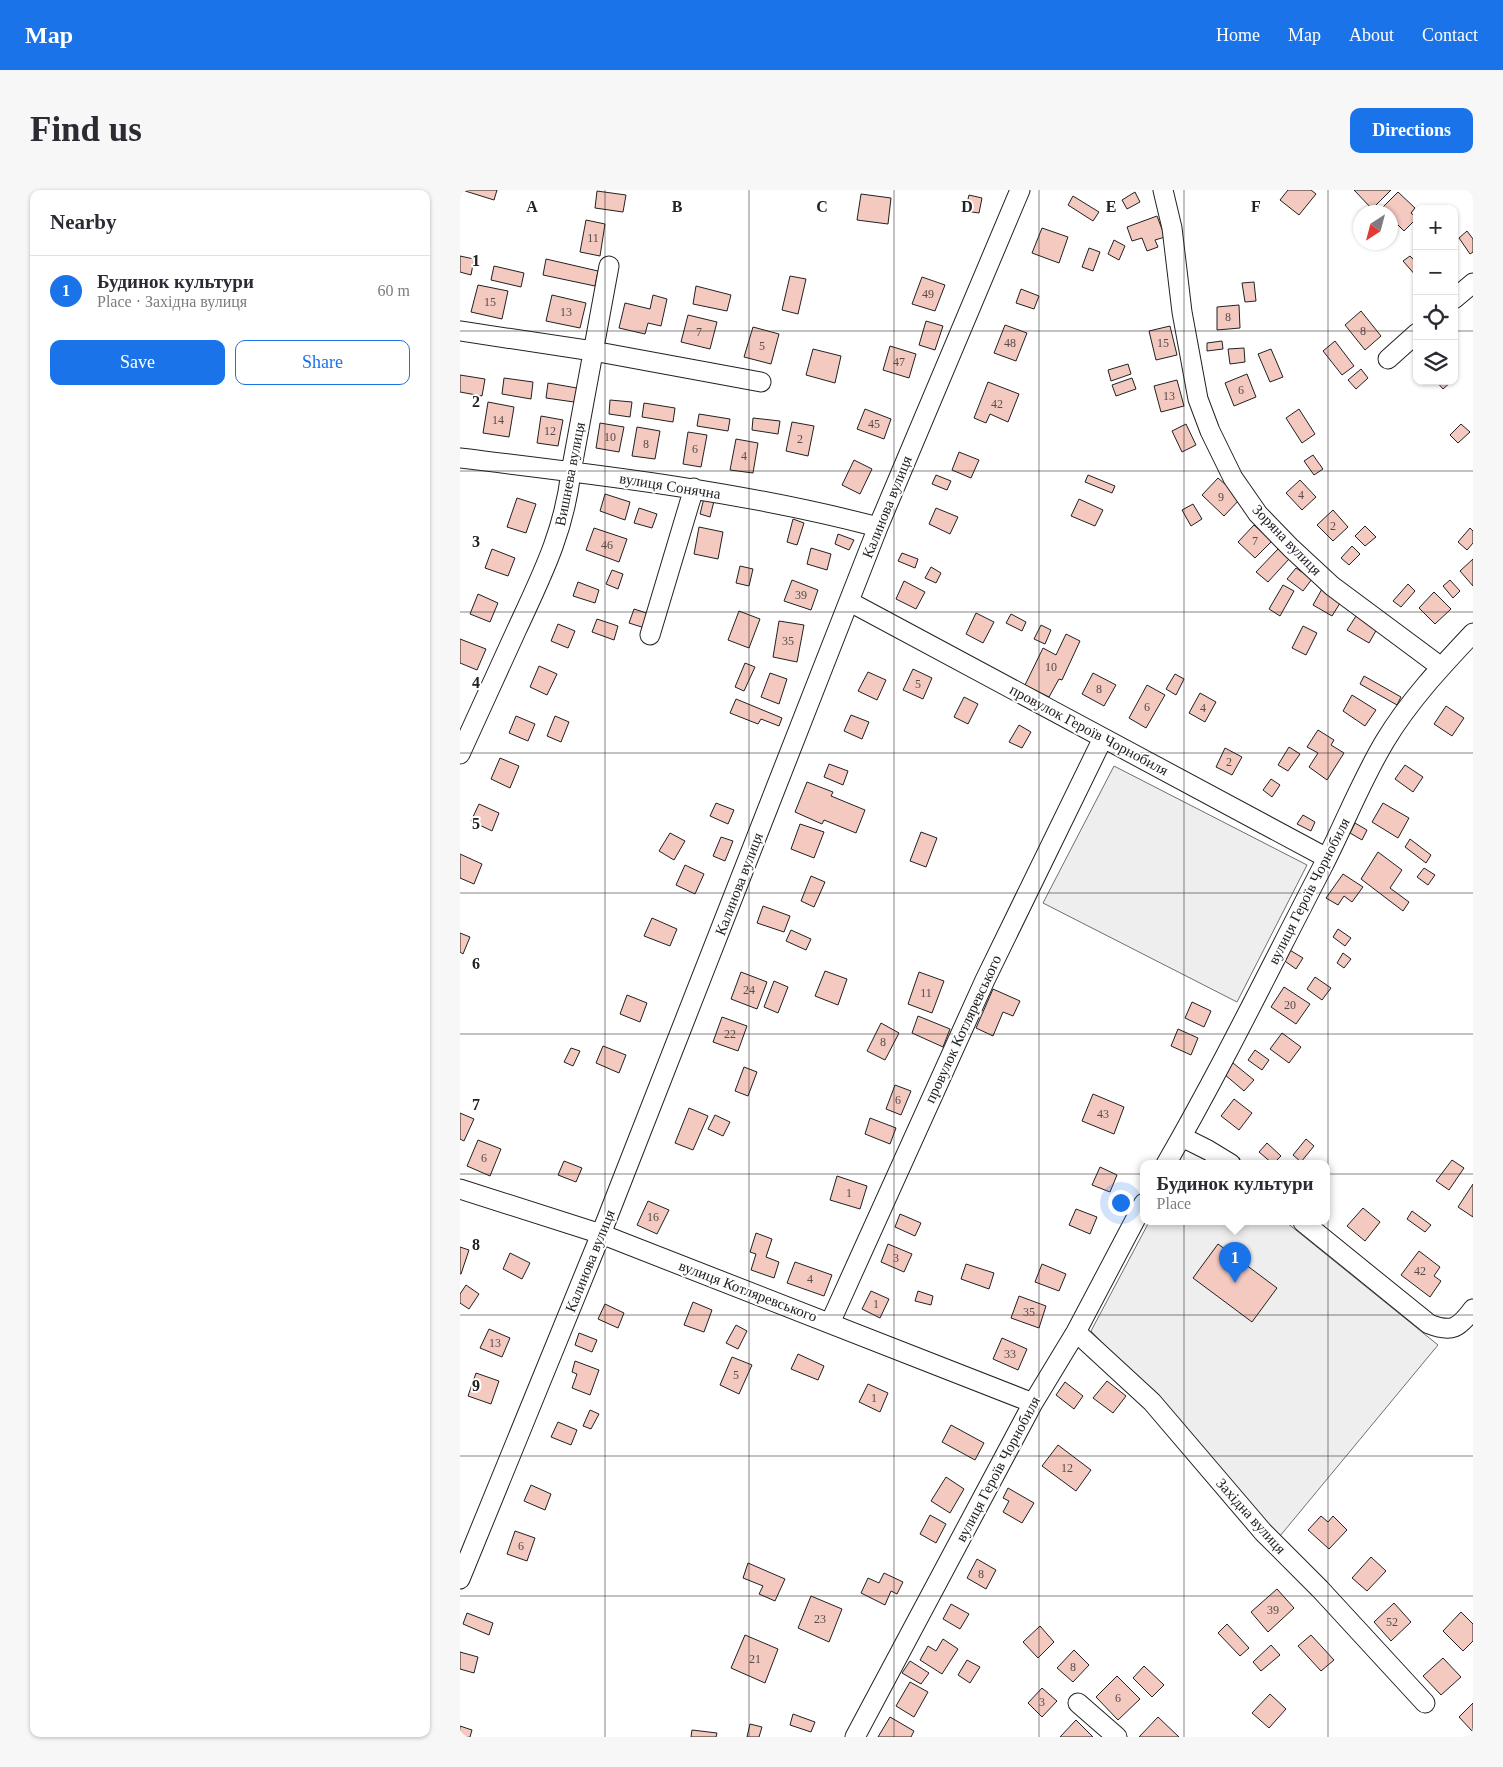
<!DOCTYPE html>
<meta charset="utf-8">
<style>
body{margin:0;font-family:"Times New Roman",serif;background:#f7f7f7;color:#2b2b33}
.controls{position:absolute;right:15px;top:15px;display:grid;overflow:hidden;border-radius:10px;box-shadow:0 1px 4px #0004}
.controls button{width:45px;height:45px;display:grid;place-items:center;padding:0;border:0;border-bottom:1px solid #e1e1e2;background:#fff;color:#2b2b33;font:25px sans-serif}
.compass{position:absolute;left:893px;top:15px;width:45px;height:45px;border-radius:50%;background:#fff;box-shadow:0 1px 4px #0004;rotate:216deg}
.you{position:absolute;left:660px;top:1012px;width:18px;height:18px;margin:-12px;border:4px solid #fff;border-radius:50%;background:#1a73e8;box-shadow:0 0 0 8px #1a73e833}
.badge{display:grid;place-items:center;width:32px;height:32px;border-radius:50%;background:#1a73e8;color:#fff;font-size:16px;font-weight:700}
.pin{position:absolute;translate:-50% -41px;filter:drop-shadow(0 1px 2px #0008)}
.pin::after{content:'';position:absolute;top:26px;width:18px;height:15px;background:inherit;clip-path:polygon(0 0,100% 0,50% 100%)}
.popup{position:absolute;left:680px;top:970px;width:190px;height:65px;box-sizing:border-box;display:grid;place-content:center;border-radius:10px;background:#fff;filter:drop-shadow(0 1px 4px #0005);font-size:16px;white-space:nowrap;color:#7c7c81}
.popup b{font-size:19px;color:#2b2b33}
.popup::after{content:'';position:absolute;left:50%;top:100%;margin-left:-10px;border:10px solid transparent;border-top-color:#fff}
.list{margin:0;padding:0;list-style:none}
h2{display:flex;justify-content:space-between;align-items:center;height:65px;margin:0;padding:0 20px;font-size:21px}
h2 small{font-size:16px;font-weight:400;color:#7c7c81}
.list li{display:grid;grid-template-columns:32px 1fr auto;gap:15px;align-items:center;box-sizing:border-box;height:70px;padding:0 20px;border-top:1px solid #e1e1e2}
.list b{display:block;font-size:19px;white-space:nowrap}
.list p{margin:0;font-size:16px;white-space:nowrap;color:#7c7c81}
.list em{font-size:16px;font-style:normal;color:#7c7c81}
.actions{display:flex;gap:10px;padding:15px 20px}
.actions a{flex:1;padding:11px 0;border:1px solid #1a73e8;border-radius:10px;text-align:center;font-size:18px;color:#1a73e8}
.actions .main{background:#1a73e8;color:#fff}
.icon{flex:none;width:28px;height:28px;fill:none;stroke:currentColor;stroke-width:2;stroke-linecap:round;stroke-linejoin:round}
.map{position:relative;flex:none;width:1013px;height:1547px;overflow:hidden;border-radius:10px}
header{display:flex;align-items:center;gap:30px;box-sizing:border-box;height:70px;padding:0 25px;background:#1a73e8;color:#fff}
header strong{font-size:24px}
nav{display:flex;gap:28px;margin-inline-start:auto;font-size:18px}
.intro{display:flex;align-items:center;justify-content:space-between;box-sizing:border-box;height:120px;padding:0 30px}
h1{margin:0;font-size:35px}
.button{padding:12px 22px;border-radius:10px;background:#1a73e8;color:#fff;font-size:18px;font-weight:700}
main{display:flex;gap:30px;padding:0 30px}
aside{flex:1;background:#fff;border-radius:10px;box-shadow:0 1px 4px #0004}
.map>svg:first-child{display:block}
.green{fill:#eee;stroke:#6f6f6f}
.building{fill:#f3c9c0;stroke:#222}
.lines{fill:none;stroke-linecap:round;stroke-linejoin:round}
.minor-casing{stroke:#222;stroke-width:21}
.minor{stroke:#fff;stroke-width:19}
.grid{fill:none;stroke:#222;stroke-width:1;stroke-opacity:0.55}
.labels{text-anchor:middle;stroke-width:4;stroke-linejoin:round;paint-order:stroke}
.number-label{font-size:12px;fill:#564c4a}
.street-label{font-size:15px;fill:#222;stroke:#fff}
.grid-label{font-size:16px;text-anchor:middle;font-weight:bold;fill:#222;stroke:#fff;stroke-width:4;stroke-linejoin:round;paint-order:stroke}
</style>
<header>
<strong>Map</strong>
<nav><a>Home</a><a>Map</a><a>About</a><a>Contact</a></nav>
</header>
<div class="intro"><h1>Find us</h1><a class="button">Directions</a></div>
<main>
<aside>
<h2>Nearby<small></small></h2>
<ul class="list">
<li><span class="badge">1</span><div><b>Будинок культури</b><p>Place · Західна вулиця</p></div><em>60 m</em></li>
</ul>
<div class="actions"><a class="main">Save</a><a>Share</a></div>
</aside>
<div class="map">
<svg width="1013" height="1547" viewBox="0 0 1013 1547">
<rect width="100%" height="100%" fill="#fff"/>
<path class="green" d="M654 576 847 675 777 812 583 713Z
M689 1032H826L978 1155 820 1346 631 1141Z"/>
<path class="building" d="M2 0H37L34 10Z
M828 0H851L856 4 839 25 820 10Z
M894 0H931L912 19Z
M137 1 166 5 163 22 135 18Z
M675 2 680 12 667 19 662 10Z
M938 2 955 18 951 23 957 28 944 41 938 35 935 39 931 34V22H918Z
M401 4 431 8 428 34 397 30Z
M509 5 522 8 519 23 505 21Z
M613 6 639 22 633 31 608 15Z
M697 26 705 47 695 50 698 57 687 61 682 48 672 51 667 37Z
M126 30 145 34 140 66 120 62Z
M582 38 608 47 599 73 572 63Z
M1007 41 1013 49V62L1010 64 999 48Z
M654 50 665 56 659 70 648 64Z
M629 58 640 62 633 81 622 77Z
M0 66 14 69 11 85 0 82Z
M950 66 957 73V87L943 71Z
M86 69 138 81 135 96 83 85Z
M34 76 64 83 61 97 31 90Z
M330 86 346 89 338 124 322 120Z
M462 87 485 95 475 121 452 114Z
M794 92 796 111 785 112 782 93Z
M18 95 48 101 42 129 11 122Z
M236 96 271 105 267 121 233 114Z
M561 99 579 106 574 119 556 113Z
M92 105 126 113 120 138 86 131Z
M193 105 207 109 201 136 188 133 185 144 159 138 165 113 190 119Z
M779 115 780 138 757 140V117Z
M901 121 921 146 905 160 885 135Z
M228 125 257 132 250 159 221 152Z
M466 131 483 136 475 160 459 155Z
M545 135 567 143 556 171 534 163Z
M710 136 717 165 696 170 689 141Z
M293 137 319 144 311 174 284 167Z
M762 151 763 159 747 161V153Z
M875 151 894 176 882 185 863 161Z
M430 156 456 164 449 188 423 180Z
M784 158 785 172 770 174 768 159Z
M353 159 381 166 375 193 346 185Z
M811 159 823 187 810 192 798 164Z
M668 174 671 184 651 191 648 180Z
M901 179 908 188 896 199 888 190Z
M787 184 796 207 774 216 765 193Z
M0 185 25 189 22 206 0 202Z
M44 188 73 192 71 209 42 204Z
M672 188 676 199 656 206 652 195Z
M717 190 724 216 701 222 694 196Z
M976 191H992L983 199Z
M528 192 559 204 548 232 530 224 526 233 514 228Z
M88 193 117 198 114 212 86 208Z
M150 210 172 212 170 227 149 224Z
M28 212 54 217 49 247 23 243Z
M184 213 215 218 213 232 182 227Z
M405 219 431 229 424 249 397 239Z
M839 219 855 244 842 253 826 228Z
M239 224 270 229 268 241 237 236Z
M81 226 103 230 98 256 77 253Z
M293 228 320 231 318 244 292 240Z
M332 232 354 236 348 266 326 261Z
M140 233 164 237 159 262 136 258Z
M726 234 736 255 722 262 712 241Z
M1001 234 1010 242 998 253 990 245Z
M177 237 200 241 195 269 172 266Z
M228 242 247 245 241 277 223 274Z
M276 249 298 253 293 283 270 280Z
M499 262 519 270 511 288 492 280Z
M853 265 863 279 854 285 844 271Z
M394 270 412 279 400 304 382 295Z
M476 285 491 291 487 300 472 294Z
M628 285 655 296 652 303 625 292Z
M758 288 781 308 764 326 742 305Z
M840 290 856 307 842 320 826 303Z
M145 304 170 312 165 330 140 321Z
M245 304 255 307 250 327 240 324Z
M57 308 76 314 66 343 47 337Z
M619 309 643 320 635 336 611 326Z
M733 314 742 329 731 336 722 320Z
M179 318 197 324 192 338 174 333Z
M476 318 498 327 490 344 469 334Z
M873 320 888 337 873 351 857 335Z
M333 329 344 333 337 355 327 352Z
M794 335 812 351 795 368 778 352Z
M905 336 916 347 905 356 895 346Z
M239 337 263 342 258 369 234 364Z
M134 338 167 349 159 372 126 360Z
M1010 338 1013 341V353L1007 360 998 352Z
M378 344 394 350 389 360 375 354Z
M892 356 900 364 889 375 881 368Z
M351 358 371 364 367 380 347 374Z
M32 359 55 368 48 386 25 378Z
M818 359 829 369 808 392 796 382Z
M442 363 458 369 455 378 438 371Z
M1013 369V396L1000 381Z
M280 376 293 379 289 396 276 393Z
M471 377 481 383 476 393 465 388Z
M836 378 852 389 843 401 827 389Z
M152 380 163 384 158 399 146 394Z
M332 390 358 400 351 420 324 411Z
M990 390 1000 401 993 408 983 396Z
M444 391 465 402 456 419 436 409Z
M118 392 139 400 135 413 113 406Z
M948 394 955 401 941 417 933 411Z
M823 395 834 401 820 426 809 419Z
M862 399 882 410 872 426 853 415Z
M974 402 991 419 975 434 959 418Z
M18 404 38 413 30 432 10 424Z
M174 419 193 425 188 439 169 433Z
M279 421 300 429 289 458 268 450Z
M516 423 534 432 523 453 506 444Z
M551 424 566 432 562 441 546 433Z
M896 426 917 439 909 453 887 440Z
M137 429 158 436 154 450 132 442Z
M319 431 344 435 337 472 313 467Z
M98 434 115 441 108 458 91 451Z
M581 435 591 440 585 454 574 449Z
M843 436 857 443 846 465 832 458Z
M606 444 620 451 602 490 599 489 589 507 565 495 583 458 596 465Z
M0 449 26 459 17 480 0 473Z
M285 473 295 477 284 501 275 497Z
M79 476 97 484 87 505 70 497Z
M453 479 472 488 463 509 443 500Z
M408 482 426 490 417 510 398 501Z
M310 483 327 489 319 514 301 507Z
M633 483 656 495 644 516 622 504Z
M715 484 724 489 716 505 706 499Z
M904 486 941 507 937 515 900 494Z
M687 495 705 505 686 538 669 528Z
M740 503 756 512 745 532 729 523Z
M892 505 916 520 905 536 883 521Z
M504 507 518 514 508 534 494 527Z
M276 509 322 528 319 536 301 529 298 534 270 523Z
M986 516 1004 528 992 546 974 534Z
M391 525 409 532 402 549 384 541Z
M56 526 75 534 68 551 49 543Z
M95 526 109 532 101 552 87 546Z
M559 535 571 542 562 558 549 552Z
M858 540 874 550 871 555 884 563 867 590 849 577 858 563 847 557Z
M829 557 840 564 828 581 818 575Z
M765 558 782 567 772 585 756 577Z
M40 568 59 576 50 598 31 589Z
M369 574 388 581 383 595 364 587Z
M945 575 963 587 953 602 935 589Z
M811 589 820 595 812 607 803 600Z
M347 592 373 602 371 606 405 620 396 643 364 630 362 634 335 622Z
M256 613 274 620 268 634 250 626Z
M923 613 949 628 938 648 912 632Z
M19 614 39 623 32 641 11 631Z
M843 625 855 632 851 641 837 634Z
M895 633 907 640 902 650 890 643Z
M340 634 364 642 354 668 331 659Z
M461 642 477 648 466 677 450 671Z
M210 643 225 651 214 670 199 661Z
M261 647 273 651 265 671 253 666Z
M950 649 971 665 966 673 945 657Z
M918 662 942 680 930 698 949 712 943 721 901 689Z
M0 664 22 674 14 694 0 688Z
M225 675 244 684 235 704 216 695Z
M964 678 975 685 968 695 957 687Z
M883 684 903 697 892 712 884 706 878 715 866 708Z
M351 686 365 692 354 717 341 711Z
M303 716 330 726 324 742 297 733Z
M192 728 217 739 210 756 184 746Z
M878 739 891 748 885 756 873 747Z
M331 740 351 749 346 760 326 751Z
M0 743 10 747 3 764 0 762Z
M828 759 843 768 836 779 822 769Z
M883 763 891 769 884 778 877 773Z
M365 781 387 789 378 815 355 806Z
M281 782 307 792 297 819 271 809Z
M459 782 484 791 472 823 448 814Z
M855 787 871 798 862 810 847 799Z
M314 791 328 797 318 823 304 817Z
M824 797 850 814 836 834 811 817Z
M533 799 560 811 553 826 543 822 533 846 516 838Z
M167 805 187 813 180 832 160 824Z
M732 812 751 821 744 837 725 828Z
M458 826 490 839 483 857 452 843Z
M262 827 287 836 278 861 253 852Z
M421 833 439 843 425 870 407 861Z
M718 839 738 848 731 865 711 856Z
M822 843 841 857 829 873 810 859Z
M143 856 166 865 159 883 136 873Z
M111 858 120 861 113 876 104 872Z
M795 860 809 870 802 880 788 870Z
M773 873 794 890 784 901 764 884Z
M284 877 297 882 288 906 275 901Z
M435 895 451 901 441 925 426 919Z
M633 904 664 917 654 944 622 931Z
M774 909 792 923 779 940 761 926Z
M229 918 248 926 233 960 215 953Z
M0 923 14 929 4 951 0 949Z
M255 925 270 932 263 946 248 939Z
M410 928 436 938 430 954 405 944Z
M846 949 854 956 841 972 833 965Z
M18 950 41 959 30 986 7 976Z
M807 953 821 966 813 974 799 962Z
M992 970 1004 978 989 1000 976 991Z
M104 971 122 978 116 992 98 985Z
M640 977 657 985 650 1002 632 995Z
M377 986 407 996 400 1019 370 1010Z
M1013 994V1027L998 1017Z
M188 1011 209 1020 197 1044 177 1035Z
M903 1018 920 1032 905 1051 887 1036Z
M616 1019 637 1027 630 1044 609 1035Z
M952 1021 971 1035 965 1042 947 1029Z
M440 1024 461 1033 455 1046 435 1037Z
M296 1043 312 1049 306 1067 319 1072 314 1088 291 1080 296 1064 290 1062Z
M428 1054 452 1064 444 1082 421 1072Z
M758 1054 817 1098 792 1132 733 1088Z
M0 1057 9 1060 1 1084H0Z
M959 1061 980 1077 974 1086 981 1091 970 1107 941 1085Z
M50 1063 70 1073 62 1089 43 1079Z
M335 1072 372 1085 364 1106 327 1093Z
M506 1074 534 1083 529 1099 501 1089Z
M582 1074 606 1084 599 1101 575 1092Z
M6 1095 19 1104 9 1119 0 1113V1104Z
M411 1101 429 1109 420 1128 402 1119Z
M458 1101 473 1106 471 1115 455 1111Z
M559 1106 586 1116 579 1138 551 1128Z
M233 1112 252 1120 244 1142 224 1135Z
M145 1114 164 1123 158 1138 138 1129Z
M276 1135 287 1141 278 1159 266 1153Z
M29 1139 50 1148 42 1167 20 1158Z
M119 1143 137 1150 132 1162 115 1155Z
M542 1148 567 1159 558 1180 533 1169Z
M338 1164 364 1176 358 1190 331 1179Z
M272 1167 292 1175 279 1204 260 1195Z
M115 1171 139 1180 130 1205 112 1198 117 1184 112 1182Z
M16 1183 39 1191 31 1214 8 1206Z
M647 1191 666 1206 653 1223 633 1208Z
M605 1192 623 1206 614 1219 596 1205Z
M408 1194 428 1203 420 1222 399 1212Z
M130 1220 139 1224 131 1239 123 1236Z
M98 1232 117 1240 111 1255 91 1247Z
M491 1235 524 1253 515 1270 482 1252Z
M598 1255 631 1280 616 1301 582 1276Z
M486 1287 504 1299 490 1323 471 1311Z
M71 1295 91 1304 85 1320 64 1311Z
M548 1298 574 1313 562 1333 543 1322 549 1311 543 1308Z
M470 1325 486 1334 476 1353 460 1344Z
M861 1326 868 1332 873 1326 887 1340 869 1359 848 1340Z
M55 1341 75 1348 67 1371 47 1364Z
M911 1367 926 1381 907 1401 892 1388Z
M517 1369 536 1380 526 1399 507 1388Z
M288 1373 325 1389 315 1411 299 1404 303 1396 283 1388Z
M424 1383 443 1392 437 1404 431 1401 425 1415 401 1403 408 1388 419 1393Z
M817 1399 834 1418 808 1442 791 1422Z
M351 1406 382 1419 369 1452 338 1438Z
M934 1413 951 1432 931 1451 914 1432Z
M491 1414 509 1424 500 1439 483 1429Z
M1001 1422 1013 1434V1451L1003 1461 983 1441Z
M7 1423 33 1433 29 1445 3 1434Z
M767 1434 789 1458 780 1466 758 1443Z
M580 1436 594 1452 578 1468 563 1452Z
M285 1445 318 1459 305 1493 271 1478Z
M851 1445 874 1470 861 1481 838 1456Z
M483 1449 498 1459 482 1484 460 1470 468 1456 476 1461Z
M811 1455 820 1465 801 1481 793 1472Z
M614 1460 629 1475 613 1492 597 1478Z
M0 1462 18 1467 14 1483 0 1479Z
M983 1468 1001 1487 981 1505 963 1486Z
M507 1470 520 1477 510 1493 498 1485Z
M450 1471 469 1483 461 1494 442 1483Z
M684 1476 704 1495 692 1507 673 1488Z
M657 1486 680 1509 658 1530 636 1507Z
M450 1492 468 1502 454 1527 436 1516Z
M582 1498 597 1511 582 1527 568 1513Z
M810 1504 826 1519 809 1538 792 1523Z
M1013 1513V1542L999 1527Z
M333 1524 355 1532 351 1542 330 1535Z
M430 1527 454 1541 451 1547H418Z
M698 1527 719 1547H679Z
M616 1530 633 1547H600Z
M290 1534 302 1537 299 1547H287Z
M0 1536 12 1540 10 1547H0Z
M232 1540 257 1543 256 1547H231Z"/>
<g class="lines">
<g class="minor-casing">
<path id="minor" d="M703 0 712 38 722 122 738 209 750 241 773 288 798 324 831 358 872 396 981 477
M994 109 1013 93
M0 141 133 161 301 192
M928 169 957 143
M0 268C140 285 281 301 418 337
M390 412 867 668
M190 445 234 298
M0 564C19 522 38 481 57 439 82 385 104 342 111 282L149 76
M722 947 748 960 771 974
M706 974C762 877 811 776 863 676 884 635 901 591 925 551 949 511 981 477 1013 443
M0 999 141 1044 573 1213
M843 1032 969 1134C992 1143 999 1138 1013 1119
M370 1133 525 790 643 548
M616 1142 692 1212 803 1342 860 1399 965 1513
M0 1389 141 1044 418 337 560 0
M618 1513 657 1547
M395 1547 573 1213 616 1142 684 1013"/>
</g>
<use href="#minor" class="minor"/>
</g>
<path class="grid" d="M145 0V1547M289 0V1547M434 0V1547M579 0V1547M724 0V1547M868 0V1547M0 141H957M994 141H1013M0 281H1013M0 422H1013M0 563H1013M0 703H1013M0 844H1013M0 984H1013M0 1125H1013M0 1266H1013M0 1406H1013"/>
<g class="labels">
<g class="number-label">
<text x="133" y="52">11</text>
<text x="468" y="108">49</text>
<text x="30" y="116">15</text>
<text x="106" y="126">13</text>
<text x="768" y="131">8</text>
<text x="903" y="145">8</text>
<text x="239" y="146">7</text>
<text x="550" y="157">48</text>
<text x="703" y="157">15</text>
<text x="302" y="160">5</text>
<text x="439" y="176">47</text>
<text x="781" y="204">6</text>
<text x="709" y="210">13</text>
<text x="537" y="218">42</text>
<text x="38" y="234">14</text>
<text x="414" y="238">45</text>
<text x="90" y="245">12</text>
<text x="150" y="251">10</text>
<text x="340" y="253">2</text>
<text x="186" y="258">8</text>
<text x="235" y="263">6</text>
<text x="284" y="270">4</text>
<text x="841" y="309">4</text>
<text x="761" y="311">9</text>
<text x="873" y="340">2</text>
<text x="795" y="355">7</text>
<text x="147" y="359">46</text>
<text x="341" y="409">39</text>
<text x="328" y="455">35</text>
<text x="591" y="481">10</text>
<text x="458" y="498">5</text>
<text x="639" y="503">8</text>
<text x="687" y="521">6</text>
<text x="743" y="522">4</text>
<text x="769" y="576">2</text>
<text x="289" y="804">24</text>
<text x="466" y="807">11</text>
<text x="830" y="819">20</text>
<text x="270" y="848">22</text>
<text x="423" y="856">8</text>
<text x="438" y="914">6</text>
<text x="643" y="928">43</text>
<text x="24" y="972">6</text>
<text x="389" y="1007">1</text>
<text x="193" y="1031">16</text>
<text x="436" y="1072">3</text>
<text x="960" y="1085">42</text>
<text x="350" y="1093">4</text>
<text x="416" y="1118">1</text>
<text x="569" y="1126">35</text>
<text x="35" y="1157">13</text>
<text x="550" y="1168">33</text>
<text x="276" y="1189">5</text>
<text x="414" y="1212">1</text>
<text x="607" y="1282">12</text>
<text x="61" y="1360">6</text>
<text x="521" y="1388">8</text>
<text x="813" y="1424">39</text>
<text x="360" y="1433">23</text>
<text x="932" y="1436">52</text>
<text x="295" y="1473">21</text>
<text x="613" y="1481">8</text>
<text x="658" y="1512">6</text>
<text x="582" y="1516">3</text>
</g>
<g class="street-label">
<text transform="translate(110 284) rotate(-79)" y="5">Вишнева вулиця</text>
<text transform="translate(210 296) rotate(9)" y="5">вулиця Сонячна</text>
<text transform="translate(427 317) rotate(-68)" y="5">Калинова вулиця</text>
<text transform="translate(827 350) rotate(46)" y="5">Зоряна вулиця</text>
<text transform="translate(629 540) rotate(28)" y="5">провулок Героїв Чорнобиля</text>
<text transform="translate(279 694) rotate(-69)" y="5">Калинова вулиця</text>
<text transform="translate(849 701) rotate(-63)" y="5">вулиця Героїв Чорнобиля</text>
<text transform="translate(503 839) rotate(-65)" y="5">провулок Котляревського</text>
<text transform="translate(130 1071) rotate(-68)" y="5">Калинова вулиця</text>
<text transform="translate(288 1101) rotate(21)" y="5">вулиця Котляревського</text>
<text transform="translate(538 1279) rotate(-62)" y="5">вулиця Героїв Чорнобиля</text>
<text transform="translate(791 1326) rotate(48)" y="5">Західна вулиця</text>
</g>
</g>
<g class="grid-label">
<text x="72" y="22">A</text>
<text x="217" y="22">B</text>
<text x="362" y="22">C</text>
<text x="507" y="22">D</text>
<text x="651" y="22">E</text>
<text x="796" y="22">F</text>
<text x="16" y="76">1</text>
<text x="16" y="217">2</text>
<text x="16" y="357">3</text>
<text x="16" y="498">4</text>
<text x="16" y="639">5</text>
<text x="16" y="779">6</text>
<text x="16" y="920">7</text>
<text x="16" y="1060">8</text>
<text x="16" y="1201">9</text>
</g>
</svg>
<div class="controls">
<button>+</button>
<button>−</button>
<button><svg class="icon" aria-label="locate" viewBox="0 0 24 24"><circle cx="12" cy="12" r="6"/><path d="M12 2v4M12 18v4M2 12h4M18 12h4"/></svg></button>
<button><svg class="icon" aria-label="layers" viewBox="0 0 24 24"><path d="M12 4l9 5-9 5-9-5zM3 14l9 5 9-5"/></svg></button>
</div>
<svg class="compass" viewBox="-18 -18 36 36"><path d="M0-13l5 13h-10z" fill="#e53935"/><path d="M0 13l5-13h-10z" fill="#7c7c81"/></svg>
<div class="you"></div>
<div class="pin badge" style="left:775px;top:1093px">1</div>
<div class="popup"><b>Будинок культури</b>Place</div>
</div>
</main>
